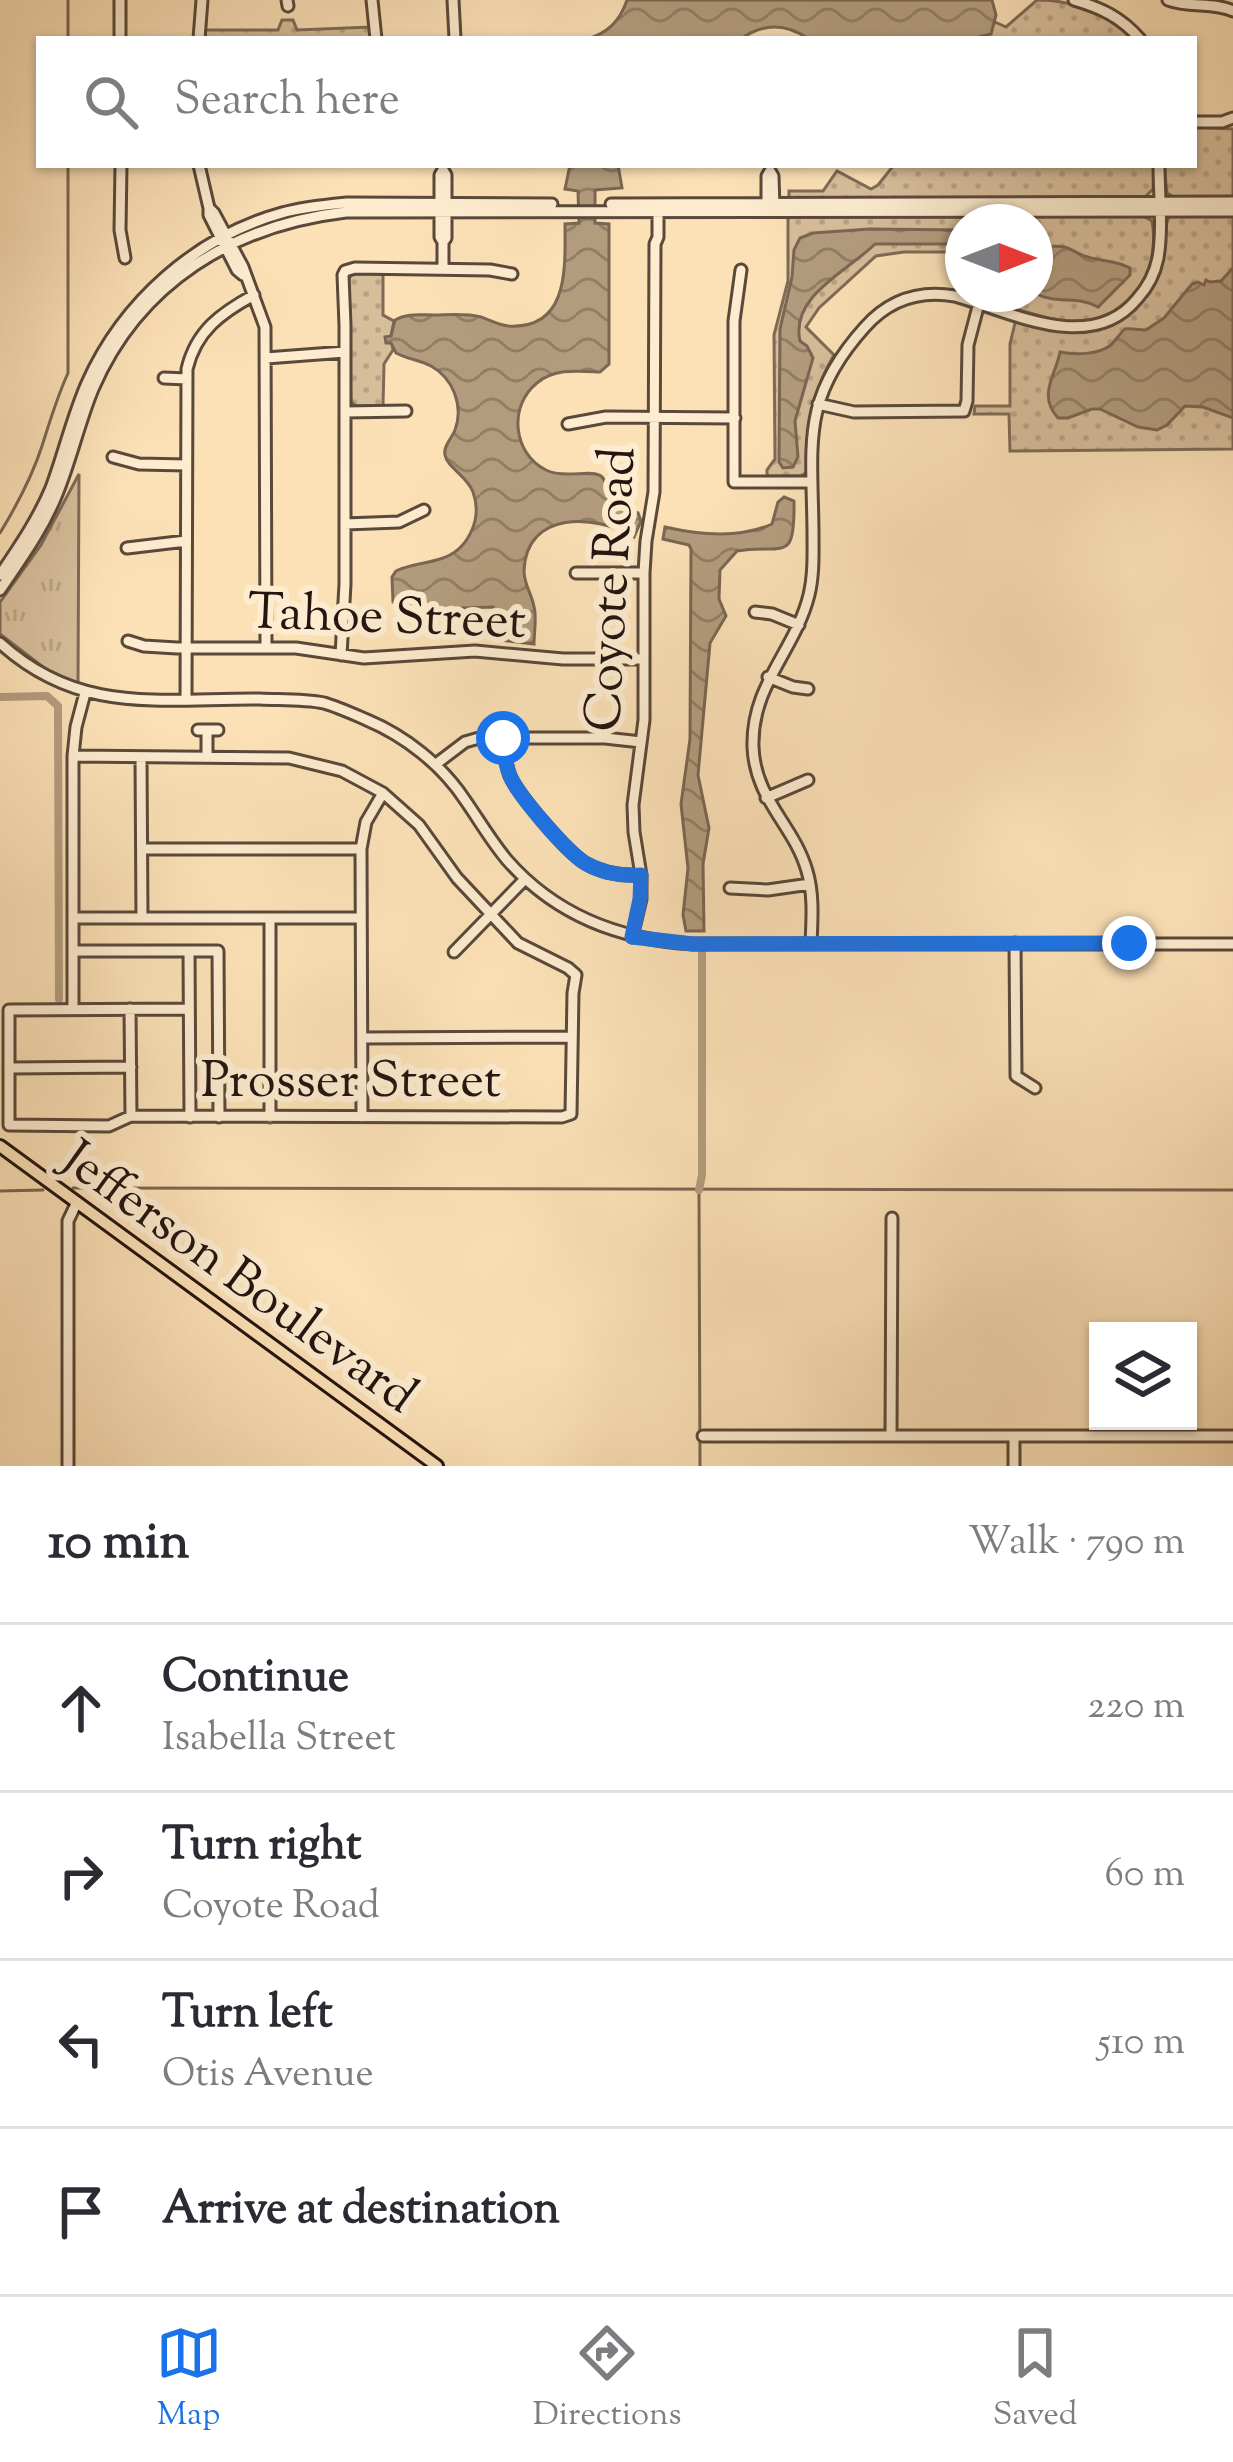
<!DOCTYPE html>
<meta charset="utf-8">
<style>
body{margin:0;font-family:"Sorts Mill Goudy",serif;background:#f7f7f7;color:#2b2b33}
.controls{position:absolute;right:36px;bottom:36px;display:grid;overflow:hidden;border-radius:0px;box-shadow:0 3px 9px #0004}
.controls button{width:108px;height:108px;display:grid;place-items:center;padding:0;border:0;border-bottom:3px solid #e1e1e2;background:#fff;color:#2b2b33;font:60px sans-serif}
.compass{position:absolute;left:945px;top:204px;width:108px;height:108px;border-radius:50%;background:#fff;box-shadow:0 3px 9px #0004;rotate:90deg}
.stop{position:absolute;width:36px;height:36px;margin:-27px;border:9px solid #1a73e8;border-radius:50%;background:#fff}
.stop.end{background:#1a73e8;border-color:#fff;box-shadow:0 3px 12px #0008}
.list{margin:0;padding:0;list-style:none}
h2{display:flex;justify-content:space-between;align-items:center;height:156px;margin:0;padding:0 48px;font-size:51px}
h2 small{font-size:39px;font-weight:400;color:#7c7c81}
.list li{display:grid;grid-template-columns:78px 1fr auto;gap:36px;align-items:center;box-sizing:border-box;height:168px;padding:0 48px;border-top:3px solid #e1e1e2}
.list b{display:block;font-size:45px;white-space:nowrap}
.list p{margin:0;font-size:39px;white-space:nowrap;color:#7c7c81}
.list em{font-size:39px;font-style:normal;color:#7c7c81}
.icon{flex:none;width:66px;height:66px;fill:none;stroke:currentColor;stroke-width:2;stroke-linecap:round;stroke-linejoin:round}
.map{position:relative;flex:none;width:1233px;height:1466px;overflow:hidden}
.search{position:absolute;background:#fff;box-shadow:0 3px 9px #0004;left:36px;right:36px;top:36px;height:132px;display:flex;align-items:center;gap:30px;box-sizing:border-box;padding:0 42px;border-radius:0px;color:#7c7c81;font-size:45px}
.sheet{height:828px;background:#fff}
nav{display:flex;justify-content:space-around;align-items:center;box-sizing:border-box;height:168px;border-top:3px solid #e1e1e2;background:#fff;font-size:33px;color:#7c7c81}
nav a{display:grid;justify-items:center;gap:6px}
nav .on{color:#1a73e8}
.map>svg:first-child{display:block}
.grass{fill:url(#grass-tufts);stroke:#7e6a56;stroke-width:3}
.park{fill:url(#park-dots);stroke:#7e6a56;stroke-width:3}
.water{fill:url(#water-waves);stroke:#7a6652;stroke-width:3}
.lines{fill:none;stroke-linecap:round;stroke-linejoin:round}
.stream{stroke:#7a6652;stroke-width:3}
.canal{stroke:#b39c7e;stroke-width:8}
.minor-casing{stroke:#5a483a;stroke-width:15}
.major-casing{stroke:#241510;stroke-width:16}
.minor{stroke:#fdecd0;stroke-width:9}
.major{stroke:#fce1b7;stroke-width:10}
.route{stroke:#1a73e8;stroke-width:15}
.labels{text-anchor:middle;stroke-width:12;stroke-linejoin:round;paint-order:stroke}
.street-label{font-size:51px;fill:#241510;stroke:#fdecd0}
</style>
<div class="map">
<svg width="1233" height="1466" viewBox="0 0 1233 1466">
<defs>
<pattern id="grass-tufts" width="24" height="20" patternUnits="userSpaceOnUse" patternTransform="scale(3)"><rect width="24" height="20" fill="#d7be9b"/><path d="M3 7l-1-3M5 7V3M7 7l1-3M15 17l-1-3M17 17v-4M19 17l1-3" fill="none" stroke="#b8a284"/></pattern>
<pattern id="park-dots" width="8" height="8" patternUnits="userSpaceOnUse" patternTransform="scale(3)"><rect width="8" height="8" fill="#d7be9b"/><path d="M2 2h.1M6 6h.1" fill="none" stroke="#b8a284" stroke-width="1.8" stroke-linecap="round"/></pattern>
<pattern id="water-waves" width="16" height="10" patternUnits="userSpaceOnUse" patternTransform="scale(3)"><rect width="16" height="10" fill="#b39c7e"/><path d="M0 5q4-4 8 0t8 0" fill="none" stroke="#917e66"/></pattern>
</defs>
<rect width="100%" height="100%" fill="#fce1b7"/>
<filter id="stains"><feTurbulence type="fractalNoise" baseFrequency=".00167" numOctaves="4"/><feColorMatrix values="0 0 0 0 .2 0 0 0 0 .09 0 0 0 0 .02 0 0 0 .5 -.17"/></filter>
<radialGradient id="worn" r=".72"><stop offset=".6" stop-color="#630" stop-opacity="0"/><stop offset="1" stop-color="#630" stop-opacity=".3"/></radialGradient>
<path class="grass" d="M79 474 78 685 47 670 0 634V602L41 545Z"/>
<path class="park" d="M1037 0C1073 0 1106 13 1132 39H971L987 33 995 22 1006 27Z
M282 20H293L297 30 370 27V38L205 39V30H278Z
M1194 127 1233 129V198H1176L1167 193 1164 165H1194Z
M894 165H1154L1153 189 1144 198H789V191H823L837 171 871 189 878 185Z
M788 215H1141L1152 221C1162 275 1124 327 1066 321 1041 318 1015 308 991 301L993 294H1035V222H963V252H904L876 256 819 308 806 327 834 355C811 393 808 428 807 472L801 476H767V470L775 459 774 335 788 281Z
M1178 215H1233V449L1010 451 1009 414H974L975 406H1010V344L1016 319C1034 324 1053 332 1072 332 1111 333 1146 309 1160 273 1166 254 1161 234 1169 217Z
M352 274H383V315L394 321 391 336 393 350 384 364 383 406H356L351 402 347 282Z"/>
<path class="water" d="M627 0H992L996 15 991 34 971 39H809C786 23 763 23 741 39H587C608 33 620 21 627 0Z
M570 165H618L622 188 595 190V223L609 224V364L600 372C578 371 555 368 537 383 508 406 513 454 546 470 564 479 592 469 601 476 608 482 608 494 610 502L638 513 641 521 634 537C596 514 526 510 524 571 524 585 532 594 534 607 537 617 534 632 534 644L500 640 501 628 493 607 404 610 393 602 392 577 396 571C410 564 425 564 440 559 468 551 483 519 473 492 468 477 447 467 445 455 443 446 452 438 455 430 464 406 453 378 431 366 420 360 407 359 396 353L391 343H386L385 337 391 336 395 320C407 313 419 315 433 315 448 315 466 313 481 317 490 320 498 325 508 326 570 330 565 266 565 224L579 223 578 191 565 189Z
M870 229 963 230V244H875C848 271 790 296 800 341L807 346 813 358 795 421 798 457 793 467 783 468 779 462 780 329 792 277 794 250 800 238 813 233Z
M1035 245C1045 248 1054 245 1064 247 1071 248 1076 253 1082 255 1098 262 1115 259 1130 268V275L1098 307C1078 295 1055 305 1035 293Z
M1233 268V418L1203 407 1185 406 1167 425 1157 430 1138 427 1100 409H1092L1068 418H1058C1037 395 1056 375 1060 352 1075 355 1098 355 1111 345 1113 343 1123 330 1125 329 1129 328 1142 330 1146 330L1164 318 1192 284 1198 282 1204 285 1206 280 1210 282 1221 281Z
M784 497 794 501C795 564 785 544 737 551L720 570 719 599 726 616 710 643 698 775 709 828 703 864 704 931H686L683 915 688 868 681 804 690 739 691 549 689 545 663 539 665 527C700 535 739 539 772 524L778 502Z"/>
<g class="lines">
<path class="stream" d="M68 39V0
M0 533C17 505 32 477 42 446 50 421 57 397 68 373V165
M73 1188 1233 1190
M0 1191 43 1190
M699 1192 700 1466"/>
<path class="canal" d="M0 697 47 696 58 706 59 999
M699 1190 702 1175V953"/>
<g class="minor-casing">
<path id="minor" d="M120 0V39
M287 0 288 6
M372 0 376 39
M453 0 455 39
M1074 0C1101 8 1121 17 1140 39
M1168 0C1189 8 1214 2 1233 11
M199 39 202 0
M1194 122H1222L1233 118
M121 165 120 230 125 258
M199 165 209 208
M611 204 1233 202
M767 205V176L770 171 773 176 774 208
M443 242 446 238V175L443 170 440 175V237L443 242V268
M741 270 734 321V482H812
M243 275 237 270 209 215V208L214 213 243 267 265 327 266 647
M266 358 345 352
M164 378 187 379
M818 404 854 412 964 411 967 401 968 345 979 303
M345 412 406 411
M568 424 606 417 735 418
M113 457 139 464 186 465
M345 524 399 522 424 510
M127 548 186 541
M576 573H644
M0 575C19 547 38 519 51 488 64 453 72 417 87 383 123 302 196 237 282 213 303 207 325 205 346 203L552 204
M0 590C21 559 43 529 57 494 71 460 79 423 93 389 139 282 234 225 346 212L1233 211
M755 612 772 614 799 625
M128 641 144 646 177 648H296L364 658 475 651 563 659H644
M0 643C80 716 161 698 260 699 280 700 304 699 324 703 338 707 353 714 367 720 405 736 442 765 465 800 479 820 491 841 507 860 556 916 620 940 693 944H1233
M341 655 345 584V325L343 275 345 271 355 268 490 270 512 274
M768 677 793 687 808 689
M186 699 187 369C196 331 221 313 254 295
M198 730H218
M207 730V757
M503 738C504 751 505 763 510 776 519 796 566 851 585 863 602 873 622 876 641 875
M73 756 289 758 342 771 383 793 419 825 457 878 518 943 568 968 576 975 573 993 571 1114 562 1117 131 1116 109 1126 9 1125V1010L189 1009
M141 757 142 918
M436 764 465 742 479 738H605L641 742
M766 798 808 780
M142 849H361
M730 888 768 890 810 884
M73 918H361
M632 937 641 899V875L634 832 633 805 644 720V573L646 541 654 492 655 244 658 237V208
M1015 943 1016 1076 1035 1088
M811 944C812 920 814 894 807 871 794 825 755 800 753 747 751 685 795 651 809 595 814 574 813 553 813 531 812 442 801 398 865 327 889 300 920 290 955 296 1011 312 1091 355 1137 299 1147 288 1155 273 1158 258 1163 228 1159 195 1159 165
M73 951H218L219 1117
M189 951 190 1117
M454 952 525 879
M73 1009V756L76 727 85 693
M130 1009 131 1116
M362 1038 572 1037
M9 1068 131 1067
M270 1117V919
M362 1117 361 849 366 822 383 793
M703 1436H1233
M891 1436 892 1218
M1014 1438V1466
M68 1466V1221L77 1202"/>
</g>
<g class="major-casing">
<path id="major" d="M0 1146 437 1466"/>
</g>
<use href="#minor" class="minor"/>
<use href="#major" class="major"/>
</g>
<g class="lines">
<path class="route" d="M503 738C503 751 505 763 510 776 519 796 566 851 585 863 602 873 622 876 641 875L640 899 632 937 693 944 1129 943"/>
</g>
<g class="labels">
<g class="street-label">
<text transform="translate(608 589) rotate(-87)" y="18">Coyote Road</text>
<text transform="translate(387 614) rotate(2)" y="18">Tahoe Street</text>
<text x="351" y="1096">Prosser Street</text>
<text transform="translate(241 1275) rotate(36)" y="18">Jefferson Boulevard</text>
</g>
</g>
<rect width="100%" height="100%" filter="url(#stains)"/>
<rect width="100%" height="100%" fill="url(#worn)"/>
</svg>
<div class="controls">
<button><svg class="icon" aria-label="layers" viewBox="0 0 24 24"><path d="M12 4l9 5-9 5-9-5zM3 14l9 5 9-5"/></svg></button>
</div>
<svg class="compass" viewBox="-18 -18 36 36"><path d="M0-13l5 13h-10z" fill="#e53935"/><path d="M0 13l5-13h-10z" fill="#7c7c81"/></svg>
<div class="stop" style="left:503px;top:738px"></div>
<div class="stop end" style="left:1129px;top:943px"></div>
<div class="search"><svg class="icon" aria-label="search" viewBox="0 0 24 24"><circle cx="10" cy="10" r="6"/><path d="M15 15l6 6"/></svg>Search here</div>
</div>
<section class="sheet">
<h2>10 min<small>Walk · 790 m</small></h2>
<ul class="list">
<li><svg class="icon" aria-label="ahead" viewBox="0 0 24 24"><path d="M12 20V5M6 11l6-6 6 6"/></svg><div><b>Continue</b><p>Isabella Street</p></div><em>220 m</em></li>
<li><svg class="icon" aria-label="right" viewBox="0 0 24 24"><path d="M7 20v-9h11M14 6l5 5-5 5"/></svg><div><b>Turn right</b><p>Coyote Road</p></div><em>60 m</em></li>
<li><svg class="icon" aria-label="left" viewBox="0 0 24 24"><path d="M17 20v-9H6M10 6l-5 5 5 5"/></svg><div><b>Turn left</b><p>Otis Avenue</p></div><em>510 m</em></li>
<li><svg class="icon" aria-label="arrive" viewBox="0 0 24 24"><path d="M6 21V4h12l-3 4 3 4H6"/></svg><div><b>Arrive at destination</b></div></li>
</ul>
</section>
<nav>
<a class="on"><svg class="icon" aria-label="map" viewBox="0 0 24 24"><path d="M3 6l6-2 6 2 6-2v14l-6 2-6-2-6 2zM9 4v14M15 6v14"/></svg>Map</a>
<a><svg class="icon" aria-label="directions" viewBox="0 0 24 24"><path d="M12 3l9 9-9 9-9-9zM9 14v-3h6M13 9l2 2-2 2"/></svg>Directions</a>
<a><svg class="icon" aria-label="saved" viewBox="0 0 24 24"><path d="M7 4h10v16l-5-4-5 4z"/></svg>Saved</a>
</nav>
